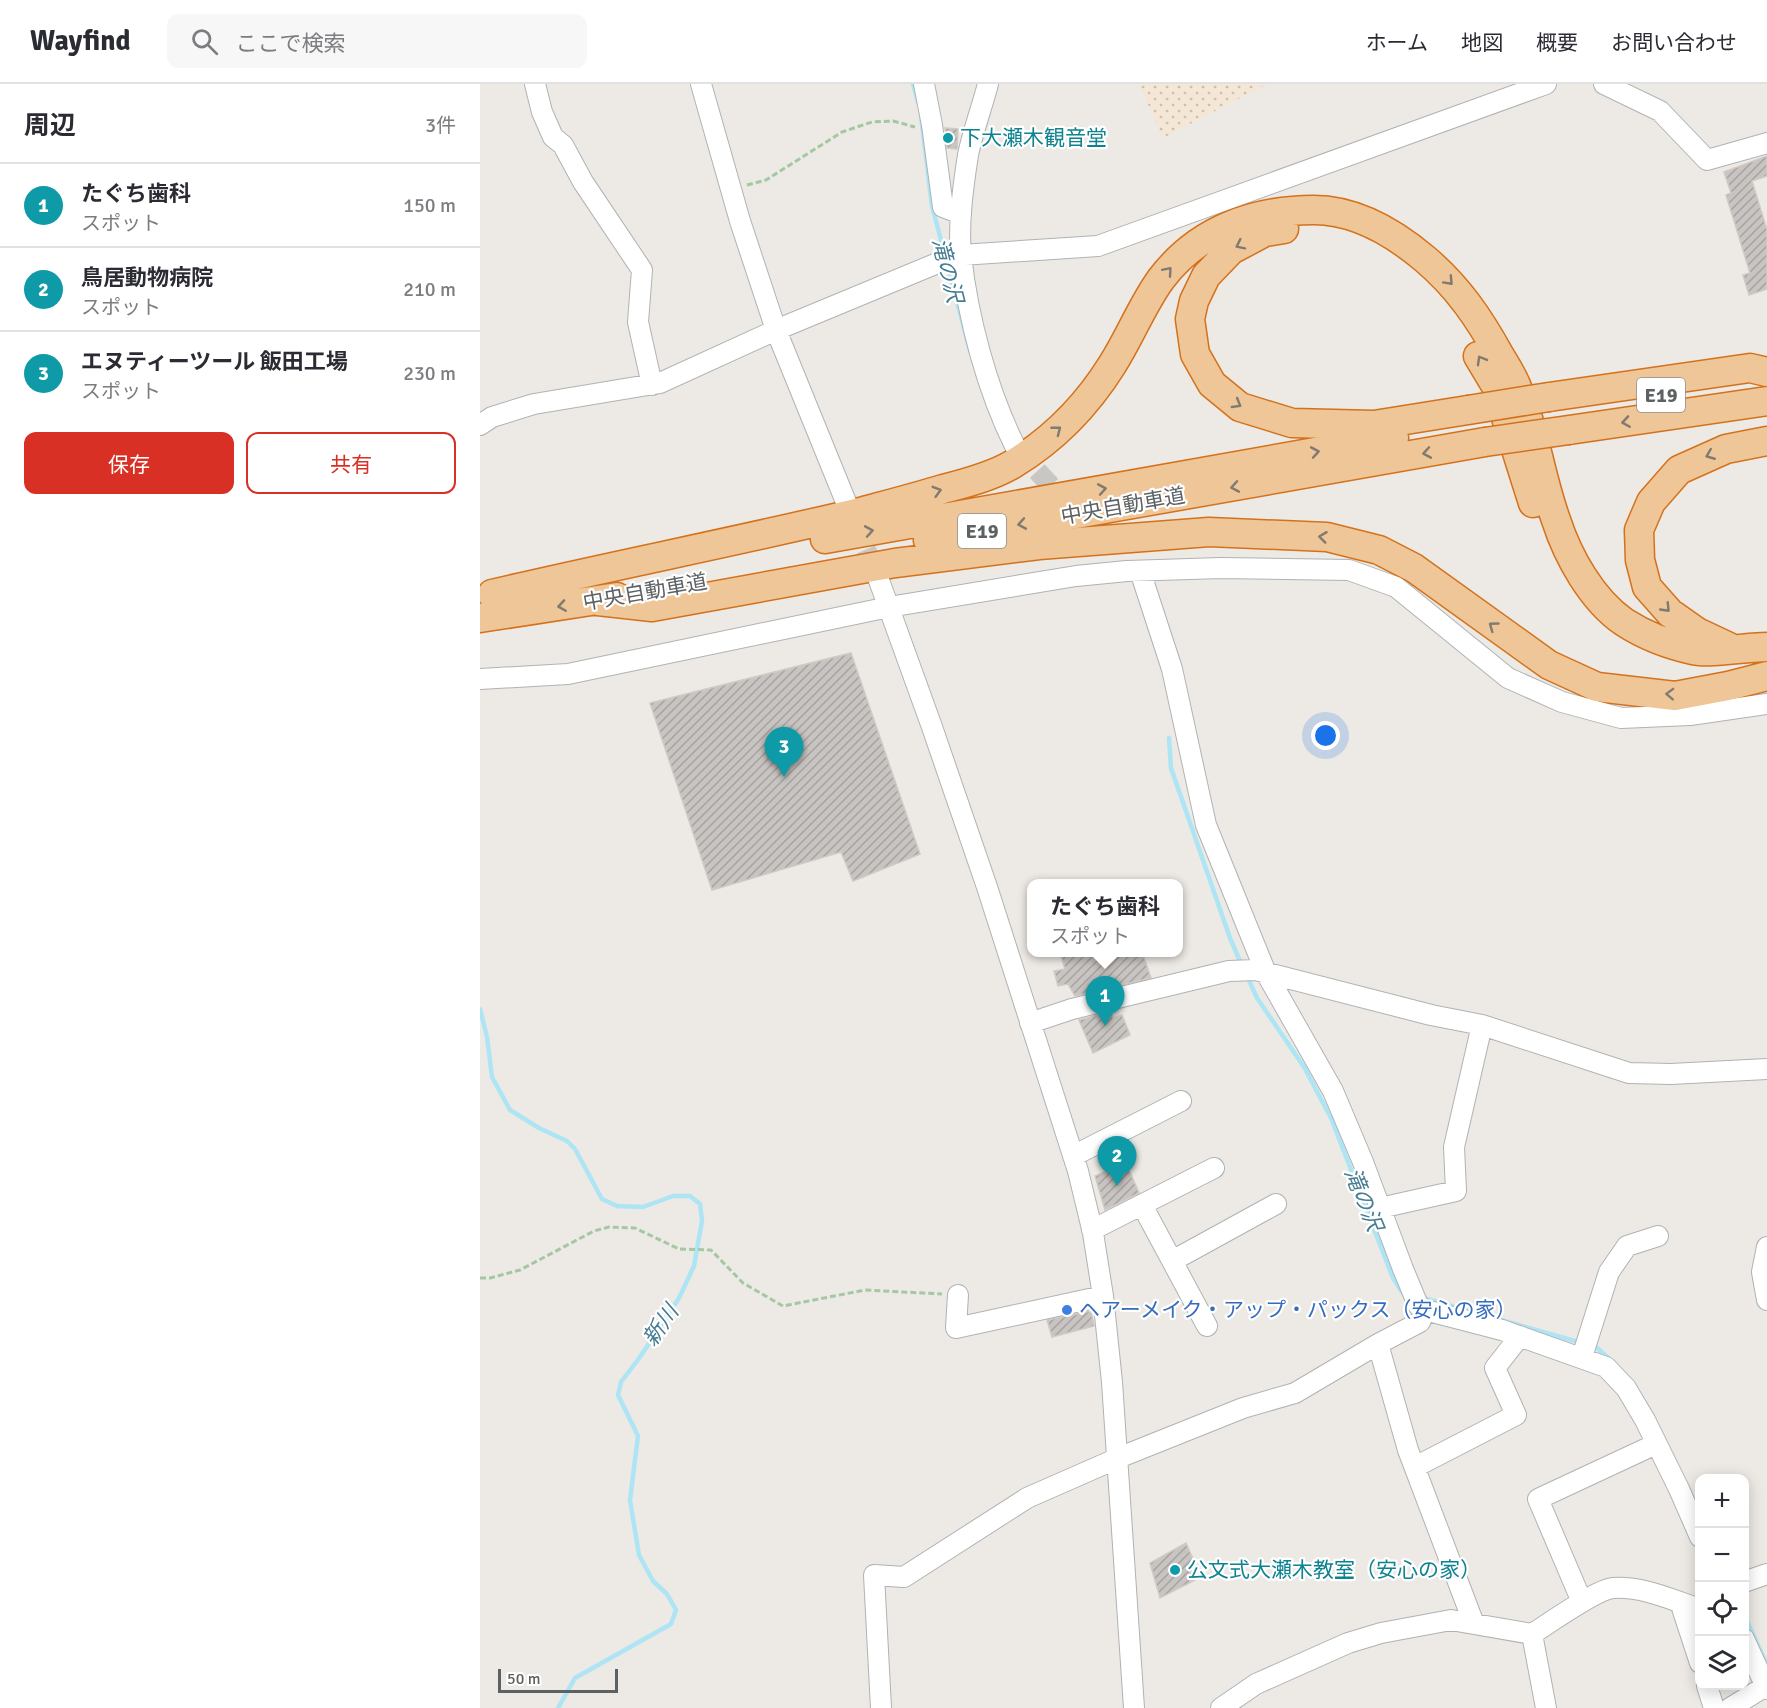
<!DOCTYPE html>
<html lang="ja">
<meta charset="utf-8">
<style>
body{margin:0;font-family:Signika,"Noto Sans JP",sans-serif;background:#f7f7f7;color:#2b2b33}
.controls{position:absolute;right:18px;bottom:18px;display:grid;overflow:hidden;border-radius:12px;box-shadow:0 3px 15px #0003}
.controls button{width:54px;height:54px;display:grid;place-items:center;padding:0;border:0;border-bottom:2px solid #e1e1e2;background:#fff;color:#2b2b33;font:30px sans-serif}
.scale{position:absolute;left:18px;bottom:15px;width:120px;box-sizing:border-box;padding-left:6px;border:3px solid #5c6163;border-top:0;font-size:16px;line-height:21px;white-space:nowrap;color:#5c6163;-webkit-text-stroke:4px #fff;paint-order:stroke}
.you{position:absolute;left:846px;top:652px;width:21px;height:21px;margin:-15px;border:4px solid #fff;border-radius:50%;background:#1a73e8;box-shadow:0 0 0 9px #1a73e833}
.badge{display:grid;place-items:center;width:39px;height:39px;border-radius:50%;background:#d93025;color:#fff;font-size:20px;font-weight:700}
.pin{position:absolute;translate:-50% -50px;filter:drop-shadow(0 2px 3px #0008)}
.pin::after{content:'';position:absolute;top:32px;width:21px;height:18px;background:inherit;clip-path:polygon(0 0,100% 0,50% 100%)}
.popup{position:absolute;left:547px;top:795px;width:156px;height:78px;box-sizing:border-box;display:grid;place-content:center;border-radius:12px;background:#fff;filter:drop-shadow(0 2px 4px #0005);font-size:20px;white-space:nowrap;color:#7c7c81}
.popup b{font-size:22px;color:#2b2b33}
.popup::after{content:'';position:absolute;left:50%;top:100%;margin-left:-12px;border:12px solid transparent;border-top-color:#fff}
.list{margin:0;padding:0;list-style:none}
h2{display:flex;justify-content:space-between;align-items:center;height:78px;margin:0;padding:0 24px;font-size:26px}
h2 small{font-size:20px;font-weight:400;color:#7c7c81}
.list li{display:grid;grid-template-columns:39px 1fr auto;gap:18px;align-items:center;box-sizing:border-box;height:84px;padding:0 24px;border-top:2px solid #e1e1e2}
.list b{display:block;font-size:22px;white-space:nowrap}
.list p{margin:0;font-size:20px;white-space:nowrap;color:#7c7c81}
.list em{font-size:20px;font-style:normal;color:#7c7c81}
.actions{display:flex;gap:12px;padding:18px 24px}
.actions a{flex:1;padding:14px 0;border:2px solid #d93025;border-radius:12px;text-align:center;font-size:21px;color:#d93025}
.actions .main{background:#d93025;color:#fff}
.icon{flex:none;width:33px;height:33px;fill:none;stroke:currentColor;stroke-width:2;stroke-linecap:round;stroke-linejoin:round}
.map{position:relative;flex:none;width:1287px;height:1624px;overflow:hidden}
header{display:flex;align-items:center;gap:36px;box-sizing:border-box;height:84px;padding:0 30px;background:#fff;border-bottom:2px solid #e1e1e2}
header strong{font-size:28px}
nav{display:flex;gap:33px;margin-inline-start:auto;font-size:21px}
.search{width:420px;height:54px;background:#f7f7f7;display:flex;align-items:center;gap:15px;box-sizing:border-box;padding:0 21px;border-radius:12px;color:#7c7c81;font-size:22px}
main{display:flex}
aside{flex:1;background:#fff}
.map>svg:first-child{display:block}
.sand{fill:url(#sand-dots)}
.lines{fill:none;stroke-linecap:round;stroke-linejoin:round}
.stream{stroke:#ade5f4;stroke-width:4.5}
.building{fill:url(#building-hatch);stroke:#d1c9c3;stroke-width:1.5}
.minor-tunnel{stroke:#c9c7c4;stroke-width:20;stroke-dasharray:20 10;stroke-linecap:butt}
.minor-casing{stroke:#afb3b5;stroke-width:22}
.highway-casing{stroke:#d4721c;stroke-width:31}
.path{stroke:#a3c8a4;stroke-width:3;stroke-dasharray:6 3;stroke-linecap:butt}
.minor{stroke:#fff;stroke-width:20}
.highway{stroke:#efc698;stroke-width:28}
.highway-bridge-casing{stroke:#d4721c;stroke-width:31;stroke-linecap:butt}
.highway-bridge{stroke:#efc698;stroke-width:28}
.oneway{stroke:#817a70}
.culture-dot{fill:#0f9aa8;stroke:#fff;stroke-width:2}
.shop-dot{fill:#3f7fe0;stroke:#fff;stroke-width:2}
.labels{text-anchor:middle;stroke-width:4.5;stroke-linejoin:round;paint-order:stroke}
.shield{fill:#fff;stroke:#8d9092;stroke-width:1.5}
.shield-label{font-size:20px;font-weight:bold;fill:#5c6163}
.culture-label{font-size:21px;fill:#0d838f;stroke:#fff;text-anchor:start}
.street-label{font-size:21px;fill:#5c6163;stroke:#fff}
.shop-label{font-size:21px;fill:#366cbe;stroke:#fff;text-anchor:start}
.water-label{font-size:22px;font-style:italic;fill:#467d93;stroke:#fff}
</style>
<header>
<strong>Wayfind</strong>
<div class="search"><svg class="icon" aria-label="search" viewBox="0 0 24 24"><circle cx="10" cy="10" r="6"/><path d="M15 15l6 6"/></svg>ここで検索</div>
<nav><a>ホーム</a><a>地図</a><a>概要</a><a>お問い合わせ</a></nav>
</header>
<main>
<aside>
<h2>周辺<small>3件</small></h2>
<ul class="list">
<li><span class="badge" style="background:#0f9aa8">1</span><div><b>たぐち歯科</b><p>スポット</p></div><em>150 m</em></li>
<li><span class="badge" style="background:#0f9aa8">2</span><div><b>鳥居動物病院</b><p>スポット</p></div><em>210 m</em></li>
<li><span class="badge" style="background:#0f9aa8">3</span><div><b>エヌティーツール 飯田工場</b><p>スポット</p></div><em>230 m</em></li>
</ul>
<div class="actions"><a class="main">保存</a><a>共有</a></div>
</aside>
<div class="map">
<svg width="1287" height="1624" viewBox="0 0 1287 1624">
<defs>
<pattern id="sand-dots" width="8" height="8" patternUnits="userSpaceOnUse" patternTransform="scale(1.5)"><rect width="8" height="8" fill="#f5e7d6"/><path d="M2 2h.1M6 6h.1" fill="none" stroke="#cabfb1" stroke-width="1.8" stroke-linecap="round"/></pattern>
<pattern id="building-hatch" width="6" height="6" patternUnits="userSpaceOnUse" patternTransform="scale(1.5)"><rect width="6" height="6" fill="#c8c4c1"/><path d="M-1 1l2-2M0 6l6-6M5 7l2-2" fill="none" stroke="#a6a3a0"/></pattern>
</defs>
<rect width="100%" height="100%" fill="#ede9e4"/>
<path class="sand" d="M659 0H787L683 54Z"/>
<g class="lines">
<path class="stream" d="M433 0 438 18
M441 32 452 122 465 171
M467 179 490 267
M689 654 691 684 750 854 762 882
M767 892 777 914 824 983 851 1034 913 1194 922 1208 926 1209
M0 925 7 953 12 993 30 1026 59 1044 87 1057 95 1065 122 1115 137 1122 163 1123 193 1112H210L220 1120 222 1137 214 1182 199 1214 160 1273 141 1298 138 1311 158 1352 150 1416 159 1471 173 1497 187 1510 196 1526 191 1540 95 1594 78 1624
M940 1213 1102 1259
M1110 1262 1117 1264 1132 1277
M1264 1531 1287 1581"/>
</g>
<path class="building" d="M465 44 478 45 477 65 467 64Z
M1287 72V92L1272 97 1287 146V205L1269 211 1263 191 1270 189 1246 111 1251 109 1244 88Z
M371 569 440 770 373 797 361 768 232 806 170 619Z
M580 868H662L671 894 595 912 588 900 578 902 574 887 585 885Z
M631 928 633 934 642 931 650 951 613 969 599 936Z
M646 1079 659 1109 625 1126 615 1092Z
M611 1227 614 1242 572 1253 567 1236Z
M706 1459 721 1493 680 1514 670 1479Z"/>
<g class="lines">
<path class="minor-tunnel" d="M537 365 627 463
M374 438 397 491"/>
<g class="minor-casing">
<path id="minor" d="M55 0 62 28 73 53 83 61 103 98 162 186 158 238 172 301
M221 0 260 137 296 246 366 418
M444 0 452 41 463 123 481 130
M508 0C502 23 493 47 488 71 483 103 478 139 481 172 488 234 507 306 535 362
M1124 0 1180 27 1227 76 1287 59
M0 341 12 333 54 320 180 299 296 246 472 173 481 171 618 162 1066 0
M660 487 692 585 726 741 786 889 853 1007 883 1078 923 1185 938 1221 945 1226 1022 1246 1126 1283 1146 1304 1165 1336 1199 1405 1220 1453
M397 491 452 643 507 803 598 1087 613 1149 623 1212 632 1298 654 1624
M0 595 88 590 409 523 596 492 647 487 741 484 869 486 916 503 1028 594 1082 618 1141 634 1210 631 1287 620
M550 939 592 925 749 887 776 886 951 931 1002 941 1149 989 1191 990 1287 985
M593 1072 701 1017
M662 1121 727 1242
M900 1124 976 1107 974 1063 1002 941
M612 1146 734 1084
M1287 1163 1282 1188 1287 1216
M692 1177 796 1120
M478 1211 476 1244 623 1212
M898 1260 928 1366 994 1540
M1102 1273 1129 1188 1147 1162 1178 1152
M935 1383 1036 1331 1015 1284 1040 1252
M1264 1498 1287 1490
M1102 1518 1058 1415 1176 1360
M1200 1518 1220 1579
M1052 1550 1066 1624
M1264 1555 1287 1605
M1227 1602 1234 1624
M401 1624 394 1491 424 1493 547 1414 638 1374 763 1324 815 1309 898 1260 940 1238 945 1226
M741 1624 776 1600 868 1559 901 1549 971 1536 1052 1550C1068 1540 1117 1505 1133 1504 1163 1502 1192 1516 1220 1525
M1250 1624 1286 1602"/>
</g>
<g class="highway-casing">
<path id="highway" d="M804 145 785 148 751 166 726 192 714 217 710 235 715 270 732 300 760 323 812 339 894 341 988 326
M998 272 1016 302 1053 419
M1069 313 1270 284 1287 288
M1089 346 1287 317
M345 455 914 354
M448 456 1005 358
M12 510C135 481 260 457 384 427 410 420 437 413 463 405 487 399 513 392 533 380 574 355 607 321 632 281 650 253 662 221 681 195 718 146 774 126 834 126 876 126 913 148 945 175 978 203 999 234 1020 272 1026 282 1032 291 1036 301 1055 345 1060 392 1076 436 1088 473 1112 516 1144 538 1164 551 1190 561 1213 566 1227 570 1269 563 1287 563
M118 517 172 523 415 479 559 461 729 448 847 453 899 466 934 484 1069 581 1117 603 1195 612 1248 602 1287 592
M0 534 137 513
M1249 563 1217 548 1190 529 1167 503 1160 476 1159 446 1171 418 1199 386 1246 365 1287 357"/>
</g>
<path class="path" d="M267 101 286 96 362 48 392 38 413 37 435 43
M0 1194H10L40 1186 114 1147 129 1143 155 1144 199 1165 231 1166 263 1199 303 1222 385 1206 462 1210"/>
<use href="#minor" class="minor"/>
<use href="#highway" class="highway"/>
<g class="highway-bridge-casing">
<path id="highway-bridge" d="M988 326 1069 313
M1005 358 1089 346"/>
</g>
<use href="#highway-bridge" class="highway-bridge"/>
</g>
<defs><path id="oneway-chevron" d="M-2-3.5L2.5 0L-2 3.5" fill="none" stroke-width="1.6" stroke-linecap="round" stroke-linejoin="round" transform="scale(1.5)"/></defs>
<g class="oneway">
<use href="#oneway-chevron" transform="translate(760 161) rotate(154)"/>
<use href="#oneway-chevron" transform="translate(688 187) rotate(-49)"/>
<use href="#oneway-chevron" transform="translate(969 197) rotate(47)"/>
<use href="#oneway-chevron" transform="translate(1001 276) rotate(-120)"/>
<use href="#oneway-chevron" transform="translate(757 320) rotate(31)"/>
<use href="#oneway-chevron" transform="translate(1146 338) rotate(171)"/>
<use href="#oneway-chevron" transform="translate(577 346) rotate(-38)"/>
<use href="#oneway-chevron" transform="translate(835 368) rotate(-10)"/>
<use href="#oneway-chevron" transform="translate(947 369) rotate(170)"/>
<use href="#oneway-chevron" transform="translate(1230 371) rotate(158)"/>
<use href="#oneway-chevron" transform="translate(755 403) rotate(170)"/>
<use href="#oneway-chevron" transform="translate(622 405) rotate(-10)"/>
<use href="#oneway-chevron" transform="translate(457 407) rotate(-16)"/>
<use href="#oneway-chevron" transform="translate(542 440) rotate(170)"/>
<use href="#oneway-chevron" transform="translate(389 447) rotate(-10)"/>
<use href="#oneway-chevron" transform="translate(843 453) rotate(-173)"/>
<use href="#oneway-chevron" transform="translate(82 522) rotate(171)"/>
<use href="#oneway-chevron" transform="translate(1186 524) rotate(46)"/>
<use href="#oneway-chevron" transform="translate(1013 542) rotate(-144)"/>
<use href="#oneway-chevron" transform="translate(1190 610) rotate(-178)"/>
</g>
<g class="culture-dot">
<circle cx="468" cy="54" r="6"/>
<circle cx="695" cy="1486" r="6"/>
</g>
<circle class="shop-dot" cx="587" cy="1226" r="6"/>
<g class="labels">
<g class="shield">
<rect x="1157" y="294" width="48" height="34" rx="4.5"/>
<rect x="478" y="430" width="48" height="34" rx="4.5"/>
</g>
<g class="shield-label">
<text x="1181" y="318">E19</text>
<text x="502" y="454">E19</text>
</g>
<g class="culture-label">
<text x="480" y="61">下大瀬木観音堂</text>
<text x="707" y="1493">公文式大瀬木教室（安心の家）</text>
</g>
<g class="street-label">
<text transform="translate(643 422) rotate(-10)" y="7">中央自動車道</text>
<text transform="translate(165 508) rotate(-10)" y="7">中央自動車道</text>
</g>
<g class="shop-label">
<text x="599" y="1233">ヘアーメイク・アップ・パックス（安心の家）</text>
</g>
<g class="water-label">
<text transform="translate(468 186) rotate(76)" y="8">滝の沢</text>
<text transform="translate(884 1115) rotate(68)" y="8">滝の沢</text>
<text transform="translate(180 1241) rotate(-55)" y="8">新川</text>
</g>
</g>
</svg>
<div class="controls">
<button>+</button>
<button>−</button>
<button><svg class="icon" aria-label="locate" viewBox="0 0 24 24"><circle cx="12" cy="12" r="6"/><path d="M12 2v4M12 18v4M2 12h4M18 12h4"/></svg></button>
<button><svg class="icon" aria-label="layers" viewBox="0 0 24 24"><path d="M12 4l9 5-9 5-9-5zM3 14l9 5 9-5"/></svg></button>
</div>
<div class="scale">50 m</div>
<div class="you"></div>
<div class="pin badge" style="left:625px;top:942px;background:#0f9aa8">1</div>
<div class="popup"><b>たぐち歯科</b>スポット</div>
<div class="pin badge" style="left:637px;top:1102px;background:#0f9aa8">2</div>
<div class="pin badge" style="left:304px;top:693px;background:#0f9aa8">3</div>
</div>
</main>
